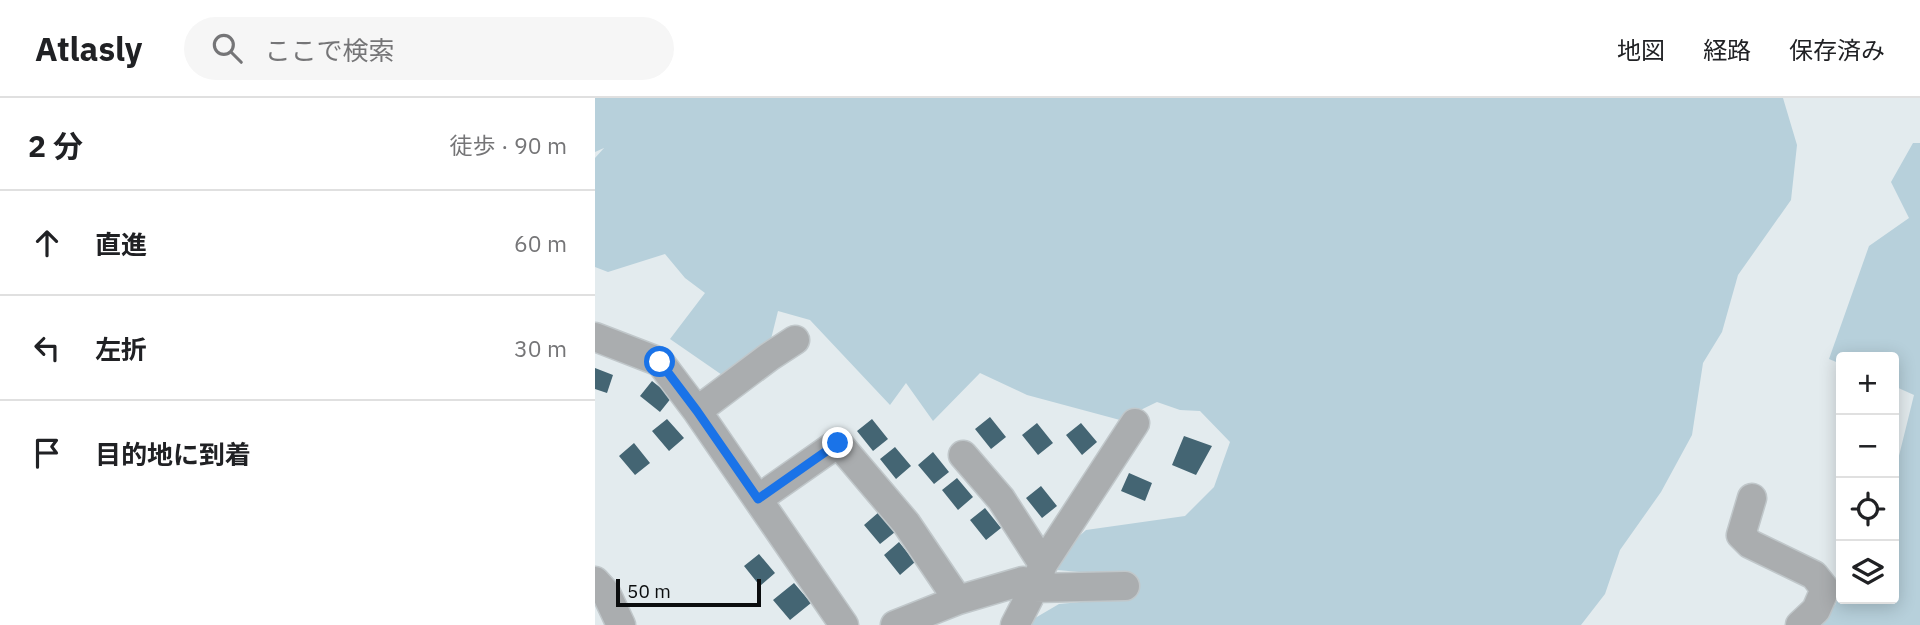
<!DOCTYPE html>
<html lang="ja">
<meta charset="utf-8">
<style>
body{margin:0;font-family:"IBM Plex Sans","Noto Sans JP",sans-serif;background:#f6f6f6;color:#202124}
.controls{position:absolute;right:21px;bottom:21px;display:grid;overflow:hidden;border-radius:7px;box-shadow:0 4px 18px #0003}
.controls button{width:63px;height:63px;display:grid;place-items:center;padding:0;border:0;border-bottom:2px solid #e0e0e0;background:#fff;color:#202124;font:35px sans-serif}
.scale{position:absolute;left:21px;bottom:18px;width:145px;box-sizing:border-box;padding-left:7px;border:4px solid #0b0d0e;border-top:0;font-size:19px;line-height:24px;white-space:nowrap;color:#0b0d0e;-webkit-text-stroke:5px #e3ebee;paint-order:stroke}
.stop{position:absolute;width:21px;height:21px;margin:-16px;border:5px solid #1a73e8;border-radius:50%;background:#fff}
.stop.end{background:#1a73e8;border-color:#fff;box-shadow:0 2px 7px #0008}
.list{margin:0;padding:0;list-style:none}
h2{display:flex;justify-content:space-between;align-items:center;height:91px;margin:0;padding:0 28px;font-size:30px}
h2 small{font-size:23px;font-weight:400;color:#757577}
.list li{display:grid;grid-template-columns:46px 1fr auto;gap:21px;align-items:center;box-sizing:border-box;height:105px;padding:0 28px;border-top:2px solid #e0e0e0}
.list b{display:block;font-size:26px;white-space:nowrap}
.list em{font-size:23px;font-style:normal;color:#757577}
.icon{flex:none;width:38px;height:38px;fill:none;stroke:currentColor;stroke-width:2;stroke-linecap:round;stroke-linejoin:round}
.map{position:relative;flex:none;width:1325px;height:527px;overflow:hidden}
header{display:flex;align-items:center;gap:42px;box-sizing:border-box;height:98px;padding:0 35px;background:#fff;border-bottom:2px solid #e0e0e0}
header strong{font-size:33px}
nav{display:flex;gap:38px;margin-inline-start:auto;font-size:24px}
.search{width:490px;height:63px;background:#f6f6f6;display:flex;align-items:center;gap:18px;box-sizing:border-box;padding:0 24px;border-radius:38px;color:#757577;font-size:26px}
main{display:flex}
aside{flex:1;background:#fff}
.map>svg:first-child{display:block}
.green{fill:#b7d0db}
.building{fill:#446573}
.lines{fill:none;stroke-linecap:round;stroke-linejoin:round}
.minor-casing{stroke:#c0c7ca;stroke-width:31}
.minor{stroke:#aaadaf;stroke-width:28}
.route{stroke:#1a73e8;stroke-width:9}
</style>
<header>
<strong>Atlasly</strong>
<div class="search"><svg class="icon" aria-label="search" viewBox="0 0 24 24"><circle cx="10" cy="10" r="6"/><path d="M15 15l6 6"/></svg>ここで検索</div>
<nav><a>地図</a><a>経路</a><a>保存済み</a></nav>
</header>
<main>
<aside>
<h2>2 分<small>徒歩 · 90 m</small></h2>
<ul class="list">
<li><svg class="icon" aria-label="ahead" viewBox="0 0 24 24"><path d="M12 20V5M6 11l6-6 6 6"/></svg><div><b>直進</b></div><em>60 m</em></li>
<li><svg class="icon" aria-label="left" viewBox="0 0 24 24"><path d="M17 20v-9H6M10 6l-5 5 5 5"/></svg><div><b>左折</b></div><em>30 m</em></li>
<li><svg class="icon" aria-label="arrive" viewBox="0 0 24 24"><path d="M6 21V4h12l-3 4 3 4H6"/></svg><div><b>目的地に到着</b></div></li>
</ul>
</aside>
<div class="map">
<svg width="1325" height="527" viewBox="0 0 1325 527">
<rect width="100%" height="100%" fill="#e3ebee"/>
<path class="green" d="M0 0H1188L1202 47 1196 102 1143 177 1127 234 1108 265 1097 337 1066 394 1025 452 1010 496 986 527H433L435 523 464 506 540 499 542 479 462 472 482 440 491 432 590 418 619 389 635 344 605 313 585 312 562 304 525 322 432 297 385 275 338 323 311 285 295 307 215 222 183 213 175 245 130 279 75 241 110 195 90 180 70 156 13 174 0 169V60L9 50 0 54Z
M1318 45H1325V527H1220L1240 507 1246 493V501H1299V378L1319 297 1299 288V259H1246V266L1234 261 1274 148 1314 120 1296 84Z"/>
<path class="building" d="M0 270 18 277 12 295 0 291Z
M57 283 77 299 65 314 45 298Z
M395 319 411 339 396 351 380 331Z
M72 321 89 340 74 353 57 333Z
M277 321 293 341 278 353 262 333Z
M442 325 458 345 443 357 427 337Z
M486 325 502 344 487 357 471 337Z
M589 338 617 348 601 377 577 367Z
M39 345 55 365 40 377 24 358Z
M300 349 316 368 301 381 285 361Z
M338 354 354 374 339 386 323 367Z
M534 375 557 385 550 403 526 393Z
M362 380 378 399 363 412 347 392Z
M446 388 462 408 447 420 431 400Z
M390 410 406 430 391 442 375 422Z
M284 414 300 434 285 446 269 427Z
M304 444 320 464 305 477 289 457Z
M164 456 180 475 165 488 149 468Z
M199 485 216 505 195 522 178 502Z"/>
<g class="lines">
<g class="minor-casing">
<path id="minor" d="M0 239 65 264 102 313 249 527
M102 313 174 259 200 242
M368 357 406 401 448 466
M1157 400 1146 437 1155 446 1219 477 1230 491 1221 512 1205 527
M163 401 243 345 311 425 363 502
M0 483 11 495 26 527
M300 527 363 502 428 483 439 490 530 488
M420 527 439 490 448 466 540 325"/>
</g>
<use href="#minor" class="minor"/>
</g>
<g class="lines">
<path class="route" d="M65 264 102 313 163 401 243 345"/>
</g>
</svg>
<div class="controls">
<button>+</button>
<button>−</button>
<button><svg class="icon" aria-label="locate" viewBox="0 0 24 24"><circle cx="12" cy="12" r="6"/><path d="M12 2v4M12 18v4M2 12h4M18 12h4"/></svg></button>
<button><svg class="icon" aria-label="layers" viewBox="0 0 24 24"><path d="M12 4l9 5-9 5-9-5zM3 14l9 5 9-5"/></svg></button>
</div>
<div class="scale">50 m</div>
<div class="stop" style="left:65px;top:264px"></div>
<div class="stop end" style="left:243px;top:345px"></div>
</div>
</main>
